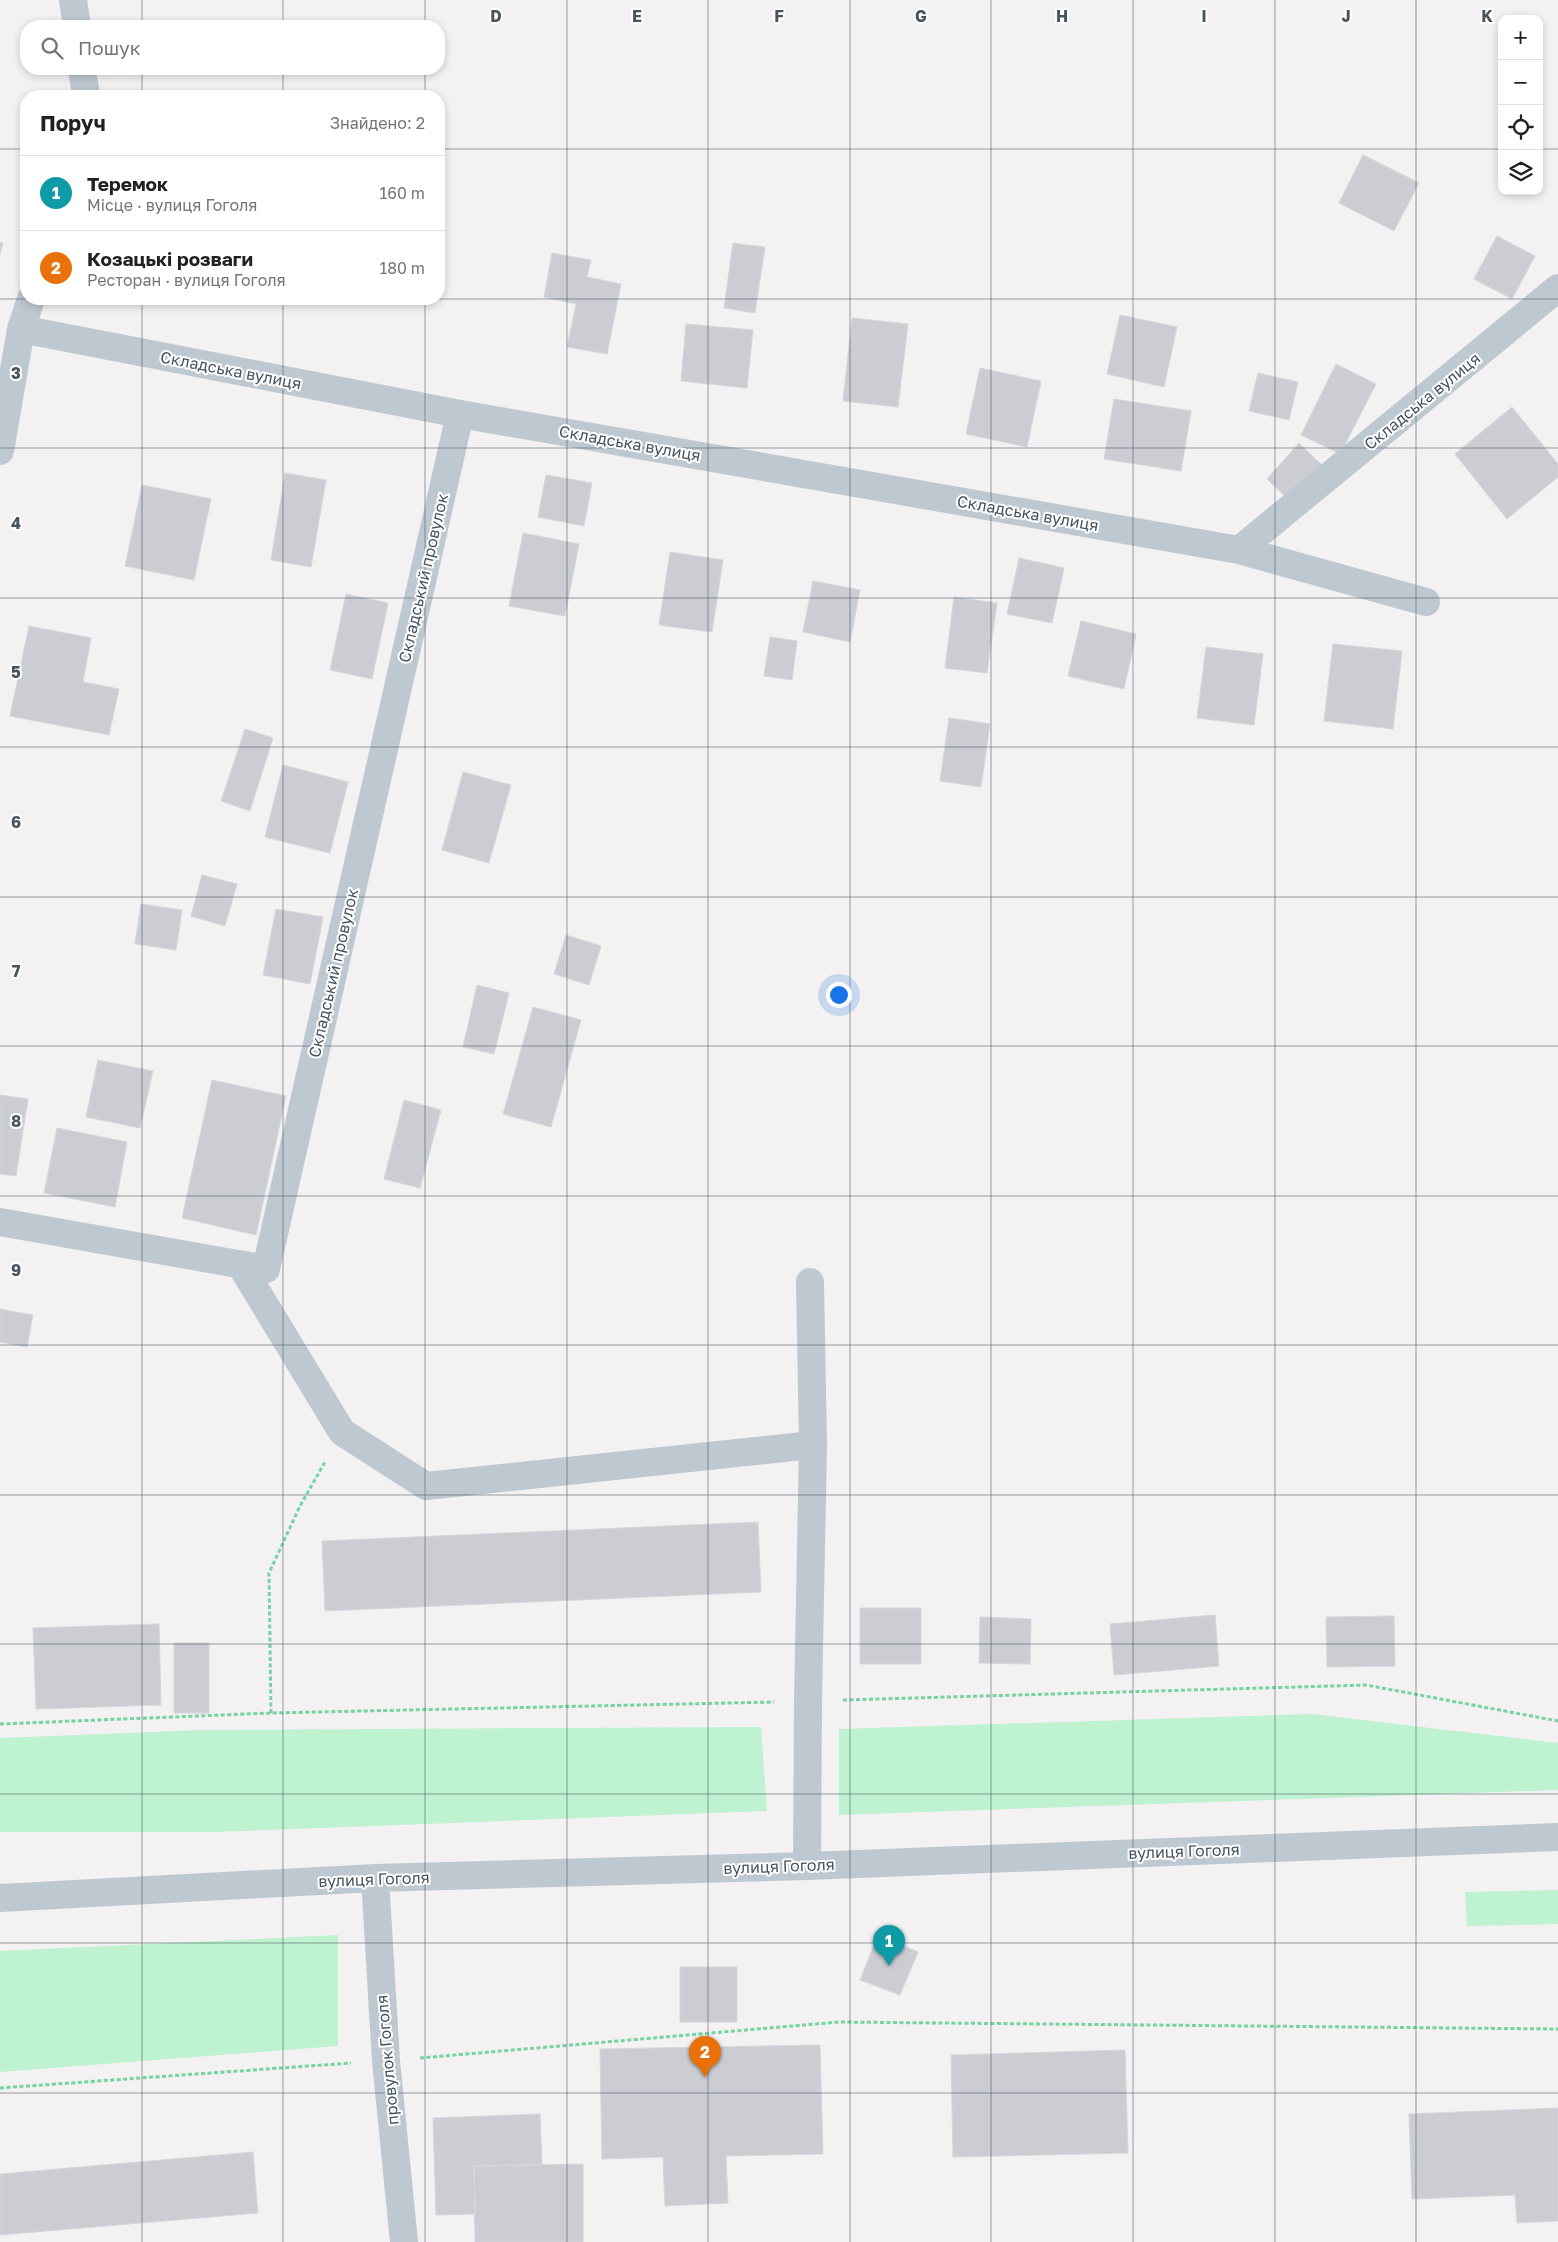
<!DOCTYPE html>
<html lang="uk">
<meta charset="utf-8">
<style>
body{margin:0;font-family:"Golos Text",sans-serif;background:#f6f6f6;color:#202124}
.controls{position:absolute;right:15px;top:15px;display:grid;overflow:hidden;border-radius:10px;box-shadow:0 2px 8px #0003}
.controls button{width:45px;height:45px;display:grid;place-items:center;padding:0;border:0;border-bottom:1px solid #e0e0e0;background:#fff;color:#202124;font:25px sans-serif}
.you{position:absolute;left:838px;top:994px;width:18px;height:18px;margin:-12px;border:4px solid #fff;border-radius:50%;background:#1a73e8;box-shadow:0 0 0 8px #1a73e833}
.badge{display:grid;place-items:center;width:32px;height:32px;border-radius:50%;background:#0f74ef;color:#fff;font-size:16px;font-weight:700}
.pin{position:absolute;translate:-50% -41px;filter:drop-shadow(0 1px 2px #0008)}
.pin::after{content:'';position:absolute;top:26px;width:18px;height:15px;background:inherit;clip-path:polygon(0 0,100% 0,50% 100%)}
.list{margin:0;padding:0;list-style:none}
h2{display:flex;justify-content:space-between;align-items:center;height:65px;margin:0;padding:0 20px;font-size:21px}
h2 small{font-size:16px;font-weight:400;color:#757577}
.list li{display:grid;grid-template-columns:32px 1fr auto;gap:15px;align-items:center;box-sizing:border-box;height:75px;padding:0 20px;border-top:1px solid #e0e0e0}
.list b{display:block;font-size:19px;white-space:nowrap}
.list p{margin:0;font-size:16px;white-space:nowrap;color:#757577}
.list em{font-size:16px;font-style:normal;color:#757577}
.icon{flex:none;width:28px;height:28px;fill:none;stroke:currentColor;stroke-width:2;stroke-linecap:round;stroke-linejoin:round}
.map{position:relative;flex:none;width:1558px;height:2242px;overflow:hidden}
.search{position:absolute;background:#fff;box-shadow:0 2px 8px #0003;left:20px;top:20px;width:425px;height:55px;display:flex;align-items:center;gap:12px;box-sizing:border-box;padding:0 18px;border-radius:20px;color:#757577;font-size:19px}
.panel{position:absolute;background:#fff;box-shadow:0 2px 8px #0003;left:20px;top:90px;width:425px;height:215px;border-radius:20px}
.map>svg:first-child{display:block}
.green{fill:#bef2d1}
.building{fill:#cbcdd3;stroke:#d4d7dc}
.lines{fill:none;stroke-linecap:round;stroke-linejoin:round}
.path{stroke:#73d3a2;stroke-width:3;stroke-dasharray:4 2.5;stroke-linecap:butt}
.minor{stroke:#bec8d1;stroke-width:28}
.grid{fill:none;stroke:#475460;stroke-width:1;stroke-opacity:0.55}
.labels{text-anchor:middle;stroke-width:4;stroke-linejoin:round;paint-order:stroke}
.street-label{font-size:16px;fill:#475460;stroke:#fff}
.grid-label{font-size:16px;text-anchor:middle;font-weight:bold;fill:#475460;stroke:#fff;stroke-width:4;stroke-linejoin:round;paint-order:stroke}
</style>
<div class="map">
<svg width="1558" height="2242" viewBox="0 0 1558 2242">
<rect width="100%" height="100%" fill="#f3f1f1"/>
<path class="green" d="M1312 1714 1558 1743V1790L839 1815V1729Z
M761 1727 767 1811 214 1832H0V1738L203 1730Z
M1558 1890V1924L1467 1926 1465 1892Z
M338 1935V2046L0 2072V1951Z"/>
<path class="building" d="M1363 155 1419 183 1394 231 1339 203Z
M1497 236 1535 256 1512 299 1474 279Z
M0 242 3 243 0 255Z
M733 243 765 247 755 313 724 308Z
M552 253 591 260 587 277 621 284 607 354 567 347 576 304 544 297Z
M1120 315 1177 327 1164 387 1107 374Z
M852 318 908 324 898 407 843 401Z
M686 324 753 330 747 388 681 381Z
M1336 364 1376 384 1340 454 1301 435Z
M980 368 1041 381 1027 447 966 434Z
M1258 373 1298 382 1289 420 1249 411Z
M1114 399 1191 411 1181 471 1104 459Z
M1512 407 1558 464V477L1507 519 1455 454Z
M1299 443 1323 466 1290 501 1267 479Z
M285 473 326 480 311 567 271 560Z
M546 475 592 483 584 526 538 517Z
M142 485 211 499 194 580 125 566Z
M523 533 579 544 565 616 509 606Z
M670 552 723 560 712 632 659 625Z
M1019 558 1064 568 1052 623 1007 614Z
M813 581 860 590 850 642 803 632Z
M346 594 388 603 372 679 330 670Z
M954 597 997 603 987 673 945 668Z
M1081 621 1136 634 1124 689 1068 676Z
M29 626 91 638 83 682 119 689 109 735 10 716Z
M770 637 797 641 792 680 764 676Z
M1333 644 1402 651 1393 729 1324 721Z
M1206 647 1263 654 1254 725 1197 718Z
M949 718 990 724 981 787 940 781Z
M245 729 273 738 250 811 221 801Z
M283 765 348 782 330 853 265 837Z
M463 772 511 785 489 863 442 850Z
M202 875 237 884 225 926 191 916Z
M141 904 182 910 176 950 135 944Z
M276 909 323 917 310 984 263 975Z
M566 935 601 946 589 985 554 974Z
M477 985 509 993 494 1054 463 1047Z
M533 1007 581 1020 551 1127 503 1114Z
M98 1060 153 1071 140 1128 86 1117Z
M212 1080 286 1096 256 1235 182 1218Z
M0 1095 28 1099 16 1176 0 1174Z
M404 1100 441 1110 420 1188 384 1179Z
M57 1128 127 1142 115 1207 44 1193Z
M0 1309 33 1315 27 1347 0 1342Z
M758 1522 761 1592 325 1611 322 1541Z
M860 1608H921V1664H860Z
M1215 1615 1219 1666 1114 1675 1110 1624Z
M1394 1616 1395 1666 1327 1667 1326 1617Z
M980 1617 1031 1619 1030 1664 979 1663Z
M159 1624 161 1705 36 1709 33 1628Z
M174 1643H209V1713H174Z
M878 1935 918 1952 900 1995 860 1980Z
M680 1967H737V2022H680Z
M820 2045 823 2154 726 2156 728 2203 665 2206 663 2157 602 2159 600 2049Z
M1125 2050 1128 2153 953 2157 951 2055Z
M1558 2108V2221L1517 2223 1515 2195 1412 2199 1409 2114Z
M540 2114 542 2165 474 2166 475 2214 436 2215 433 2118Z
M253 2152 258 2213 0 2235V2174Z
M583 2164V2242H475L474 2166Z"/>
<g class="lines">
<path class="path" d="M843 1700 1366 1685 1558 1721
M271 1713 269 1573 300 1506 325 1462
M0 1724 271 1713 774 1702
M420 2058 839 2022 1558 2029
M0 2088 351 2063"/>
<path class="minor" d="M73 0 77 26
M82 69 86 96
M21 329 460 414 1239 550 1426 602
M0 451 21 329 31 299
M1239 550 1558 288
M0 1222 266 1269 460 414
M240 1264 342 1432 426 1486 813 1445
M807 1866 808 1701 813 1445 810 1282
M375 1878 386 2061 404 2242
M0 1898 375 1878 807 1866 1558 1837"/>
</g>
<path class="grid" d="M142 0V26M283 0V26M425 0V26M567 0V2242M708 0V2242M850 0V2242M991 0V2242M1133 0V2242M1275 0V2242M1416 0V2242M142 69V96M283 69V96M425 69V96M0 149H26M439 149H1502M1539 149H1558M0 299H1558M142 299V2242M283 299V2242M425 299V2242M0 448H1558M0 598H1558M0 747H1558M0 897H1558M0 1046H1558M0 1196H1558M0 1345H1558M0 1495H1558M0 1644H1558M0 1794H1558M0 1943H1558M0 2093H1558"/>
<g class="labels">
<g class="street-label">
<text transform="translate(231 370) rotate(11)" y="6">Складська вулиця</text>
<text transform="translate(1422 401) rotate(-39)" y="6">Складська вулиця</text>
<text transform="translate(630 443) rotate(10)" y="6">Складська вулиця</text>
<text transform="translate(1028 513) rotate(10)" y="6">Складська вулиця</text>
<text transform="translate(423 578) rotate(-77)" y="6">Складський провулок</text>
<text transform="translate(333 973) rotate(-77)" y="6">Складський провулок</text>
<text transform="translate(1184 1851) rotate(-2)" y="6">вулиця Гоголя</text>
<text transform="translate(779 1866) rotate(-2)" y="6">вулиця Гоголя</text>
<text transform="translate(374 1879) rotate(-2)" y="6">вулиця Гоголя</text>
<text transform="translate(387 2060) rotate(-95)" y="6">провулок Гоголя</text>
</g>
</g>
<g class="grid-label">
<text x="496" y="22">D</text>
<text x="637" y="22">E</text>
<text x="779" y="22">F</text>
<text x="921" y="22">G</text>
<text x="1062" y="22">H</text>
<text x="1204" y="22">I</text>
<text x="1346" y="22">J</text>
<text x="1487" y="22">K</text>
<text x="16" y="379">3</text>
<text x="16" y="529">4</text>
<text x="16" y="678">5</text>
<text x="16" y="828">6</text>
<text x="16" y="977">7</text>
<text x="16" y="1127">8</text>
<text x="16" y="1276">9</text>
</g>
</svg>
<div class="controls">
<button>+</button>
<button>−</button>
<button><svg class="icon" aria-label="locate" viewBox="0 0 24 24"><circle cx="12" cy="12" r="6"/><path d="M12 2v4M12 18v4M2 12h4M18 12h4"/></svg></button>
<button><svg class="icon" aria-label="layers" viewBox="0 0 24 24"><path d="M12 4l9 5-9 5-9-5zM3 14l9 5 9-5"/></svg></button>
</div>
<div class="you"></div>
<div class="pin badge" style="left:889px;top:1966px;background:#0f9aa8">1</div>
<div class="pin badge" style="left:705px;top:2077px;background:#e8710a">2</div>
<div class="search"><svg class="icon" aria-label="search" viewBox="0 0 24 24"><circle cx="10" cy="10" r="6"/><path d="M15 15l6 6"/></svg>Пошук</div>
<section class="panel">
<h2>Поруч<small>Знайдено: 2</small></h2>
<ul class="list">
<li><span class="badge" style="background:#0f9aa8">1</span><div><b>Теремок</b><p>Місце · вулиця Гоголя</p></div><em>160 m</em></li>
<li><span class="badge" style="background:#e8710a">2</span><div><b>Козацькі розваги</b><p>Ресторан · вулиця Гоголя</p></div><em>180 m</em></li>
</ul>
</section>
</div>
